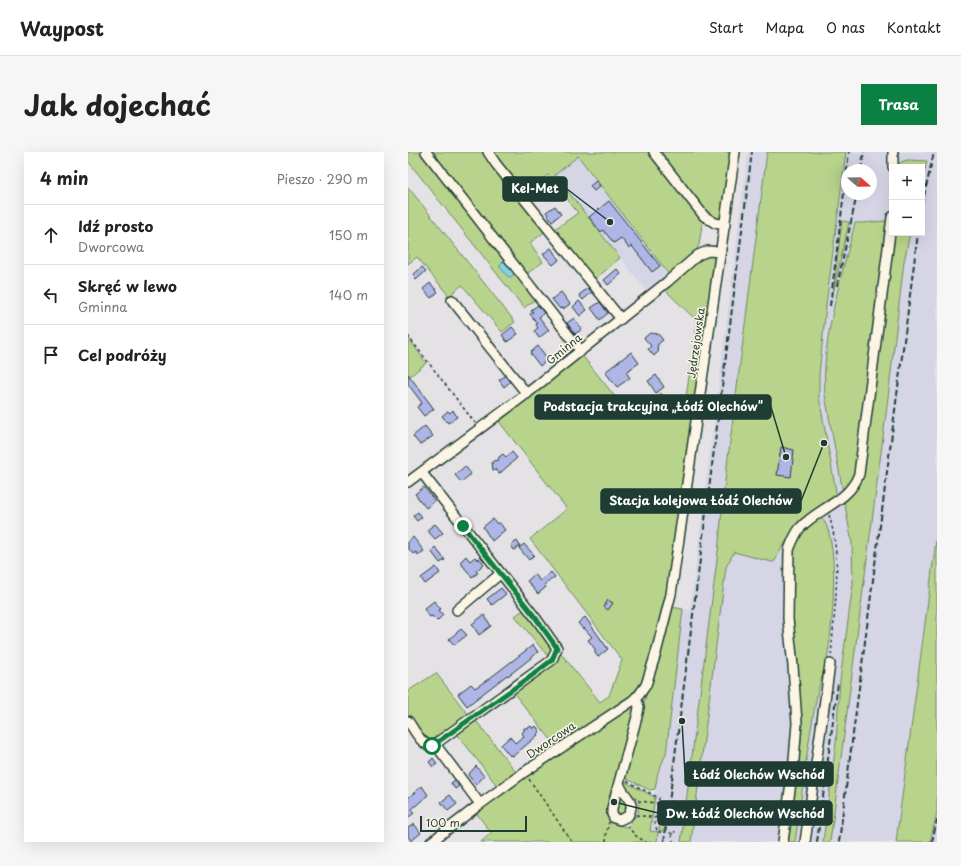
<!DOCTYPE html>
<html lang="pl">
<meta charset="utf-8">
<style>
body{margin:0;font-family:"Playpen Sans",sans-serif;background:#f6f6f6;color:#222}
.controls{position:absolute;right:12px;top:12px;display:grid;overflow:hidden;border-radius:0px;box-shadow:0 4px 16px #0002}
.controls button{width:36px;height:36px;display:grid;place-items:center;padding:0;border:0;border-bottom:1px solid #e0e0e0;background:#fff;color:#222;font:20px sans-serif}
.compass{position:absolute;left:433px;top:12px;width:36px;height:36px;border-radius:50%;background:#fff;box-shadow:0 4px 16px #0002;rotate:110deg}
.scale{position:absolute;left:12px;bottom:10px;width:107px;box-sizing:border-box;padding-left:4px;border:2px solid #1f3d34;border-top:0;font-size:11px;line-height:14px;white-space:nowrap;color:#1f3d34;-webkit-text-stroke:3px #fcf5e5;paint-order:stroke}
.stop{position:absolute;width:12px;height:12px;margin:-9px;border:3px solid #0b8043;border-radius:50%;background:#fff}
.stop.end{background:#0b8043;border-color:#fff;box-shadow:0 1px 4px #0008}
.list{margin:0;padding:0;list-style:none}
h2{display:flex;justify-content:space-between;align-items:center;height:52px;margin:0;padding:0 16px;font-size:17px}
h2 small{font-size:13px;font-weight:400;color:#767676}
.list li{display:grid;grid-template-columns:26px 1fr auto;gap:12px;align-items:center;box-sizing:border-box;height:60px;padding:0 16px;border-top:1px solid #e0e0e0}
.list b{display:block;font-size:15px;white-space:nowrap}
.list p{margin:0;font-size:13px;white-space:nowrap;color:#767676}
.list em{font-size:13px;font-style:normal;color:#767676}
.icon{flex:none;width:22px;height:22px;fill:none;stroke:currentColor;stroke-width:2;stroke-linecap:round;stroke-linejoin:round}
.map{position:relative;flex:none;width:529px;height:690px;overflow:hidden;border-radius:0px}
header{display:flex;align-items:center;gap:24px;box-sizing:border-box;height:56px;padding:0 20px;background:#fff;border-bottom:1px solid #e0e0e0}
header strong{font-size:19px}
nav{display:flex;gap:22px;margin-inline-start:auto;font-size:14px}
.intro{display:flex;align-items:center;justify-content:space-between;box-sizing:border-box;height:96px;padding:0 24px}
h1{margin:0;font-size:28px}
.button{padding:10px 18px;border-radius:0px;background:#0b8043;color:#fff;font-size:14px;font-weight:700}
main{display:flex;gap:24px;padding:0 24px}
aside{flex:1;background:#fff;border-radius:0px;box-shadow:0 4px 16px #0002}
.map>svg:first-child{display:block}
.built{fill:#d5d5e6;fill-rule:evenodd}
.green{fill:#b8d48c;stroke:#6c8860}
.water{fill:#85d2e4;stroke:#5c969e}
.building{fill:#afb6e7;stroke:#1f3d34}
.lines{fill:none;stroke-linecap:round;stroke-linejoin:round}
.minor-casing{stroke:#1f3d34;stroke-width:12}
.path{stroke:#1f3d34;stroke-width:1.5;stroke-dasharray:3 3;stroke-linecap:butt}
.minor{stroke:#fcf5e5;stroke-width:9}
.rail{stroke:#1f3d34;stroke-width:2;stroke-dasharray:6 3;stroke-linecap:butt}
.route{stroke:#0b8043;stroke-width:5}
.labels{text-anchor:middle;stroke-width:3;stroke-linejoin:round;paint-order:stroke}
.street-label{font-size:11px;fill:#1f3d34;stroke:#fcf5e5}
.leader{fill:none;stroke:#1f3d34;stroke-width:1.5}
.callout-dot{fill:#1f3d34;stroke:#fcf5e5;stroke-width:1.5}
.callout{fill:#1f3d34;stroke:#1f3d34;stroke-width:1.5}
.callout-label{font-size:12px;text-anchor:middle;font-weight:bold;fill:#fff}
</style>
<header>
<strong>Waypost</strong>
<nav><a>Start</a><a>Mapa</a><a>O nas</a><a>Kontakt</a></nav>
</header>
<div class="intro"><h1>Jak dojechać</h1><a class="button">Trasa</a></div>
<main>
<aside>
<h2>4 min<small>Pieszo · 290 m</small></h2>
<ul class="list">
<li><svg class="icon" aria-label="ahead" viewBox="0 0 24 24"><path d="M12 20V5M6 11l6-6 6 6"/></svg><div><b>Idź prosto</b><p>Dworcowa</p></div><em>150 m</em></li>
<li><svg class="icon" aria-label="left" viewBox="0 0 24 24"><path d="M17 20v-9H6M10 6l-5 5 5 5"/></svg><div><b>Skręć w lewo</b><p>Gminna</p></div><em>140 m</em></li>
<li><svg class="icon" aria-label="arrive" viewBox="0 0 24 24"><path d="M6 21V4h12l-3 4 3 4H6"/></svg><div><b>Cel podróży</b></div></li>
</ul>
</aside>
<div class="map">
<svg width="529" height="690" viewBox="0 0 529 690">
<rect width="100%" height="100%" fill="#e5e2e6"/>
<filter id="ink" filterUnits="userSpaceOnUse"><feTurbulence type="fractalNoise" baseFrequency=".025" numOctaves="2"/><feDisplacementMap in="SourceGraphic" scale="8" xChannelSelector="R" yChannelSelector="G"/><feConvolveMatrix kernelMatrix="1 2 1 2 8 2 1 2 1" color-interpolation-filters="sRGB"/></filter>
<g filter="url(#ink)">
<path class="built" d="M340 0H529V690H249L250 680 242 679 250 620 258 602 275 457 282 458ZM484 15H514V81H484ZM439 18H463V42H439Z
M170 4 263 125 241 142 146 22Z"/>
<path class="green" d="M0 0H16L130 145 116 156 0 9Z
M21 0H78L139 78 122 91 135 110 117 123Z
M83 0H243L295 66 291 93 286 102 263 125 170 4 147 23 212 106 185 129 144 79 170 61 140 23 115 42Z
M248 0H324L314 67 310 68 302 66Z
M359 0H438L418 153 411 223V245L429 345C402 365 381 377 367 409L364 410 326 400 318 415 283 690H273L310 400 316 337Z
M499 8 519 9 514 31V15H489L493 10Z
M0 35 107 170 94 180 54 133 41 144 9 105 0 112Z
M434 69 441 70 425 142Z
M477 69 480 71 449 312 445 327 435 340 417 243C413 188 434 124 447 71H455Z
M485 81H502L496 110 478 262 422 690H415L428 591 432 528 445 432 444 391 436 348 443 341Z
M300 101 308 103 260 439 238 522 232 533 221 544 148 594 104 539 151 499 192 550 201 544 214 508 122 387 159 357 89 267 173 202 225 267 253 241 275 266 289 169 255 136Z
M0 185 18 211 0 226Z
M412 364C434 383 424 480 419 507 416 521 410 534 408 548 399 595 394 643 387 690H378L391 579 383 472 385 397 392 380Z
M529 381V660L522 690H488Z
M263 455 275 457 258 602 250 620 247 637 242 638 215 625Z
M118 456 145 492 142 507 107 464Z
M28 521 62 565 24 591 15 587 0 564V539Z
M220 556 226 559 201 663V667L208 672 221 676 224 667 230 663 231 649 218 637 215 629 247 645 242 679 250 680 249 690H73L83 681 67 659 109 629Z
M66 566 109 621 90 635 47 579Z
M213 643 219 653 218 659 215 664 211 663 212 661 209 659 210 654H212L213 649H212Z
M253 659 258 660 256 679 251 678Z"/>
<path class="water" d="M96 109 107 121 103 125 99 124 92 115V113Z"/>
<path class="building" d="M188 29 192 34 186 39 182 34Z
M201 49 252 114 244 120 224 94 221 96 213 86 206 91 195 78 193 80 181 65Z
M147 54 153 62 144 69 138 60Z
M143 96 151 108 145 113 135 102Z
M14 115 18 119 8 128 5 123Z
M209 117 213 122 200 133 196 128Z
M22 131 30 140 23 146 15 137Z
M180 136 184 140 175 148 171 143Z
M153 140 162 152 155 157 154 155 152 157 144 147Z
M171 149 179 158 172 164 165 155Z
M192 150 200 161 192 168 183 156Z
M130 153 136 161 131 165 141 178 131 186 126 179 130 176 128 173 129 171 122 162 125 160 123 158Z
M166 166 174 177 167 182 159 171Z
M104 175 110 182 99 190 94 183Z
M242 181 250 182 255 188 250 192 249 197 251 199 246 204 240 197 243 194 236 186Z
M130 194 140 207 132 214 122 201Z
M223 200 231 211 218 220 222 226 209 235 197 220Z
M0 222 26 257 16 264 9 255 14 251 0 232Z
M248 223 256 235 248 241 240 229Z
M97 224 102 230 96 235 91 228Z
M45 258 49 265 40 271 34 264 40 259 42 261Z
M17 274 25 284 12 293 5 284Z
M373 295 386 298 383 325 369 323Z
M104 300 109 306 91 322 88 318H85L84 310 87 308 90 309 91 305 95 302 98 305Z
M57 314 63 322 53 330 47 323Z
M16 335 27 349 18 356 7 342Z
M10 360 14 365 9 369 5 364Z
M85 367 89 372 91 370 97 378 84 389 75 375Z
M27 372 35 381 27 387 19 378Z
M5 385 16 399 10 403 8 400 5 402 0 396V389Z
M109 389 112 394 106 398 103 393Z
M116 392 126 403 121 408 111 396Z
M27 395 37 408 32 411 23 399Z
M58 404 62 409 67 405 70 408 71 406 76 412 68 419 70 421 64 425 52 410Z
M28 415 32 421 17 432 13 426Z
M143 420 147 425 136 433 138 435 130 442 119 429 127 422 132 429Z
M93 436 98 442 84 453 79 447Z
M200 448 205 451 200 458 196 455Z
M26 449 33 457 31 458 35 463 29 469 24 464 22 465 16 457Z
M76 463 83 474 71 483 64 472Z
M177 465 200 497 190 505 187 501V497L180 488 184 485 176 476 175 477 170 471Z
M53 477 59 483 46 493 41 487Z
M125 493 130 500 123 506 100 524 99 523 59 554 50 542 63 532 67 536 82 526Z
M123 574 125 577 128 574 132 580 129 582 130 583 105 604 104 602 102 604 93 593 102 585 107 591 116 584 114 581 116 579V576H120Z
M25 606 29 612 25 615 21 610Z
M68 614 76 624 68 633 60 623Z
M47 628 51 634 47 637 43 631Z
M14 634 20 643 4 657 6 661 0 666V646Z
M42 643 49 652 40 659 33 650Z
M6 672 13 681 3 689 0 684V676Z"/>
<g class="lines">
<g class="minor-casing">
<path id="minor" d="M18 0 173 199
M80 0 88 12 213 167
M246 0 296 64 307 71 317 73
M485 15V0
M44 148 119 242
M14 321 127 465 149 496 144 508 27 592
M0 330 117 243 259 130 290 103 300 99 313 100
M49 458 92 422
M0 569C6 577 15 598 27 592L72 652
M211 630C213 644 230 647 220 664L212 668 206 666 204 662V656L230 561 231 555 228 545
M23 690 71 653 115 621 224 549 231 543 238 533 248 501 263 442 327 0
M375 690 386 608 389 571 385 514 380 467 381 398C384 390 387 382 392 376 411 355 441 350 451 322L484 65
M397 690 422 512"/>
</g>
<path class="path" d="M0 184 67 271
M421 363C435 409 426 458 423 505
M121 627 164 690
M219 629 251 646 247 673 249 678H251V680H253L254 679 266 682 267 679
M230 649 250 651
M228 663 248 666
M219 674 228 684 238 690
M264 682 265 690
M198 690V683L201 670"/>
<use href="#minor" class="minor"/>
<path class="rail" d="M453 18 456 0
M514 53 526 0
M429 134 449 42
M422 154 441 0
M256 690 344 0
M409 690 430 531
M431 690 510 81
M524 690 529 668"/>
</g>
</g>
<g class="lines" filter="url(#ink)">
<path class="route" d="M24 594 122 525 144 508 149 496 127 465 55 374"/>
</g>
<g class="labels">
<g class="street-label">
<text transform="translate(288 191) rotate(-82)" y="4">Jędrzejowska</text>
<text transform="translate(156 197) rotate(-39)" y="4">Gminna</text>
<text transform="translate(143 588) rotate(-34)" y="4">Dworcowa</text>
</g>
</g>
<path class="leader" d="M202 70L159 37M378 305L363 255M416 291L393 349M274 569L277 622M206 650L250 661"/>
<g class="callout-dot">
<circle cx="202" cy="70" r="4"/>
<circle cx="378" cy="305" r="4"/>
<circle cx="416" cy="291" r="4"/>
<circle cx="274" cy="569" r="4"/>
<circle cx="206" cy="650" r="4"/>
</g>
<g class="callout">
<rect x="95" y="25" width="64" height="24" rx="4"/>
<rect x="127" y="243" width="236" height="24" rx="4"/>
<rect x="193" y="337" width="200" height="24" rx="4"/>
<rect x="277" y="610" width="148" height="24" rx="4"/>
<rect x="250" y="649" width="174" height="24" rx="4"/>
</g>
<g class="callout-label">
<text x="127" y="41">Kel-Met</text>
<text x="245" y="259">Podstacja trakcyjna „Łódź Olechów”</text>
<text x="293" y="353">Stacja kolejowa Łódź Olechów</text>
<text x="351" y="627">Łódź Olechów Wschód</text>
<text x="337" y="666">Dw. Łódź Olechów Wschód</text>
</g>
</svg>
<div class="controls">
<button>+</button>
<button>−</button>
</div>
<svg class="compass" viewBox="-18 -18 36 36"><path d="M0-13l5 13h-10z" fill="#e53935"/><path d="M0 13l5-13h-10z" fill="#767676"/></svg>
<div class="scale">100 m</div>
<div class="stop" style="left:24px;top:594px"></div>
<div class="stop end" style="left:55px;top:374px"></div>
</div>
</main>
